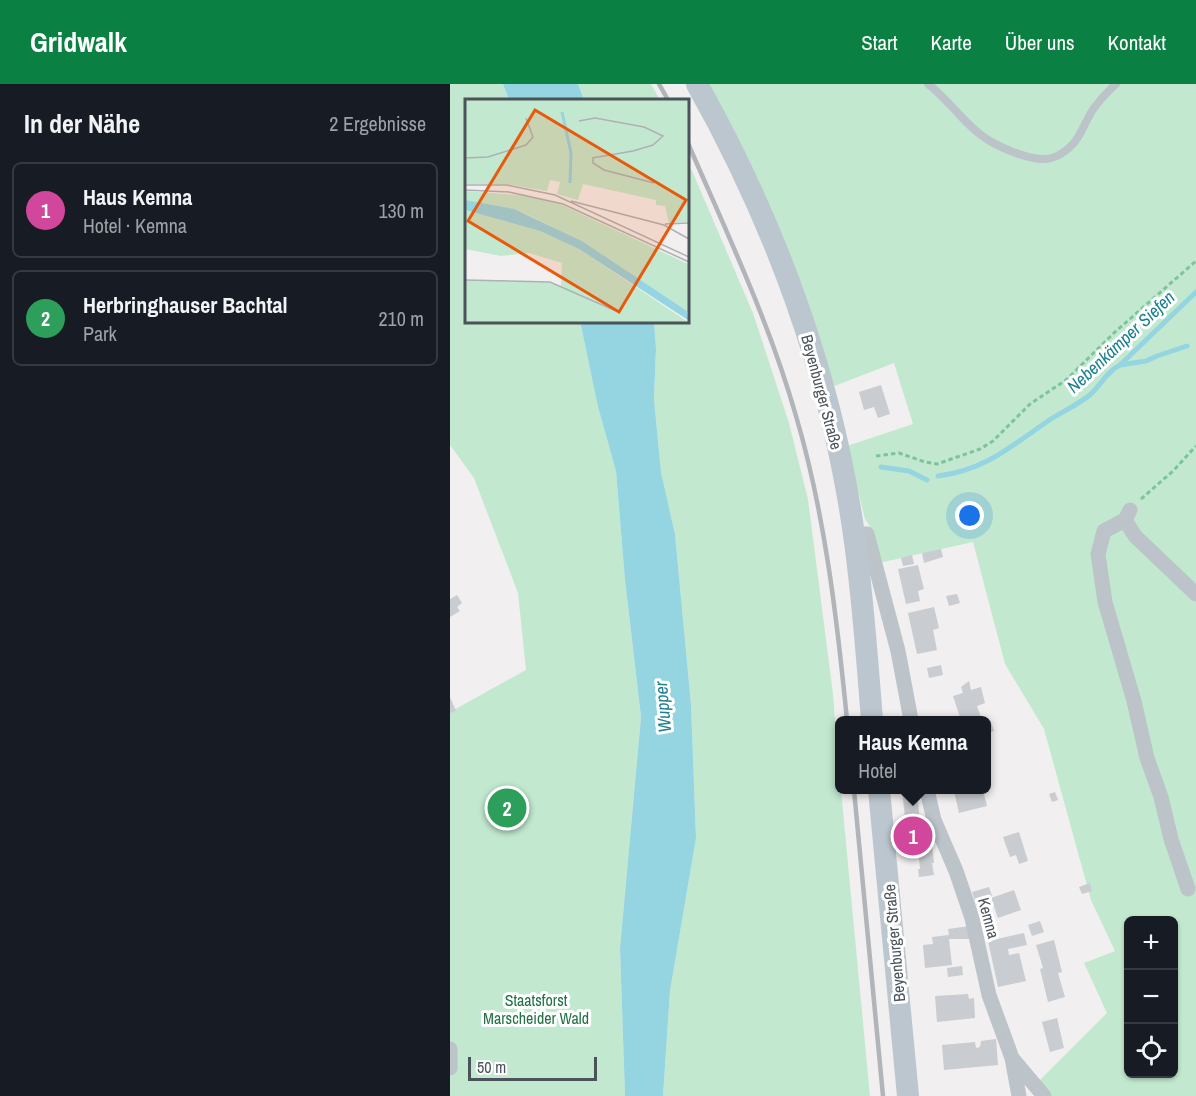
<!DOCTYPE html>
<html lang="de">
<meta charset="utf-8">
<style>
body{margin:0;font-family:"Archivo Narrow",sans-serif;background:#242831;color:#f1f3f6}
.controls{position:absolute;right:18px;bottom:18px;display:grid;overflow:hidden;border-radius:9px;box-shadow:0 2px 4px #0004}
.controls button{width:54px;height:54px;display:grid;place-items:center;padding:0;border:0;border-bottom:2px solid #363941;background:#171b24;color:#f1f3f6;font:30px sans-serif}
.scale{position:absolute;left:18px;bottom:15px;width:129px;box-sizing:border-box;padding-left:6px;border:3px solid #495359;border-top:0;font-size:16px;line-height:21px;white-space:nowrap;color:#495359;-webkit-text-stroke:4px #fff;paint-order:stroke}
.you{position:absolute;left:520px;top:432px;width:21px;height:21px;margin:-15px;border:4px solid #fff;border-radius:50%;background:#1a73e8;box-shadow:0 0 0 9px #1a73e833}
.badge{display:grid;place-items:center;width:39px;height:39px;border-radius:50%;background:#0b8043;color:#fff;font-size:20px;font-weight:700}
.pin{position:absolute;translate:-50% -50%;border:3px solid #fff;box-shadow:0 2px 6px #0006}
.popup{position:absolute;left:385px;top:632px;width:156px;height:78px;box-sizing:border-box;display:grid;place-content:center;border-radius:9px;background:#171b24;filter:drop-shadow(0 2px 4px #0005);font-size:20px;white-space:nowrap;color:#9ea1a6}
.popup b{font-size:22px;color:#f1f3f6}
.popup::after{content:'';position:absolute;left:50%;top:100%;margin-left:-12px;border:12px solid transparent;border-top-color:#171b24}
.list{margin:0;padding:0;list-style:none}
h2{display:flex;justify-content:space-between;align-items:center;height:78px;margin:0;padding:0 24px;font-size:26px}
h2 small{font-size:20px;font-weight:400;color:#9ea1a6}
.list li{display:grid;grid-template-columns:39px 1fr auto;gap:18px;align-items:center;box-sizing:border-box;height:96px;margin:0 12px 12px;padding:0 12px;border:2px solid #363941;border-radius:9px}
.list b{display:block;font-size:22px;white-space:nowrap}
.list p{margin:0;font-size:20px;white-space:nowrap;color:#9ea1a6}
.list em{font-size:20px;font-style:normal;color:#9ea1a6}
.icon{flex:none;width:33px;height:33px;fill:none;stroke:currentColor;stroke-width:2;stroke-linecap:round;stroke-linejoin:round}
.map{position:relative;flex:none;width:746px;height:1012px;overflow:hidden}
header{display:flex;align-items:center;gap:36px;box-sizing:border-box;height:84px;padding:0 30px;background:#0b8043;color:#fff}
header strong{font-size:28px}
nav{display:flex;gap:33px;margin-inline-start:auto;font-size:21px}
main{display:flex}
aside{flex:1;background:#171b24}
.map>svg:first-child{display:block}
.green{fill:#c2e9cf;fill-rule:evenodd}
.water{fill:#94d5e1}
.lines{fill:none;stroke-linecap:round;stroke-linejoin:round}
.stream{stroke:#94d5e1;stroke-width:5}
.building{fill:#c9ccd0}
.path{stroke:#7ec39d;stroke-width:3;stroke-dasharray:4.5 3;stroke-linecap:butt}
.service{stroke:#bcc3c9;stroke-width:8}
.minor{stroke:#bcc3c9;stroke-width:15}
.secondary{stroke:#bcc6ce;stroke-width:22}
.rail{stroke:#b1b4b8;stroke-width:4.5}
.labels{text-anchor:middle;stroke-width:6;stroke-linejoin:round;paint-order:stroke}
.street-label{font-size:16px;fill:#495359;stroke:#fff}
.park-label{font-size:16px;fill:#227246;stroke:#fff}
.water-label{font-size:18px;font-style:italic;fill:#1d7f91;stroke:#fff}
.inset-river{fill:none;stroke:#94d5e1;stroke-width:3}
.inset-road{fill:none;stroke:#aeb1b3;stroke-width:1.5}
.view{fill:#e8590c;fill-opacity:0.15;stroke:#e8590c;stroke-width:3}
.inset-edge{fill:none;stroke:#495359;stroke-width:3}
</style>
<header>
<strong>Gridwalk</strong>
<nav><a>Start</a><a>Karte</a><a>Über uns</a><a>Kontakt</a></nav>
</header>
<main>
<aside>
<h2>In der Nähe<small>2 Ergebnisse</small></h2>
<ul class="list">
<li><span class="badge" style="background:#d1479c">1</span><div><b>Haus Kemna</b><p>Hotel · Kemna</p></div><em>130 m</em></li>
<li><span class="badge" style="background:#2e9e5b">2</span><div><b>Herbringhauser Bachtal</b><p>Park</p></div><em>210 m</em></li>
</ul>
</aside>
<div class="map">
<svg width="746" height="1012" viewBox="0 0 746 1012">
<rect width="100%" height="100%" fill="#f1efef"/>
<path class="green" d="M0 0H53L59 16H16V237H130L148 323 166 387 175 496 191 633 170 864 175 1012H0V628L76 586 68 509 24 394 0 361Z
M128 0H201L210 16H134Z
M256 0H746V1012H599L588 998 657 929 634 879 665 867 641 816 594 645 555 580 523 458 429 479 421 444 415 435 397 362 463 340 444 279 382 303ZM678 836H724V990H678Z
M237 75 303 229 339 339 358 415 383 610 390 706H391L420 1012H213L220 907 246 754 241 620 225 450 211 388 204 315 206 265 204 237H237Z"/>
<path class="water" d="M53 0H128L134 16H59Z
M130 237H204L206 265 204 315 211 388 225 450 241 620 246 754 220 907 213 1012H175L170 864 191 633 175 496 166 387 148 323Z"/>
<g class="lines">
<path class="stream" d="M670 281 696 277 707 272 737 262
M431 383 459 387 477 396
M488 392C535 386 560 363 598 337 611 328 628 321 641 310 652 300 656 288 670 281L746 208"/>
</g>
<path class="building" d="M431 301 440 330 428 334 424 323 414 326 409 308Z
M491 465 493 473 474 479 472 469Z
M462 471 464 480 453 482 451 474Z
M468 481 474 505 468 507 470 517 456 520 448 485Z
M507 510 510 519 499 522 496 512Z
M7 511 12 519 7 523 10 527 0 533V515Z
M484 523 489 544 483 546 487 566 467 570 458 529Z
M491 581 493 591 479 594 477 584Z
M519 597 521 606 531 603 535 619 527 622 532 636H511L503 612 513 609 511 603Z
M0 613 6 627 0 629Z
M540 636 544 647 536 649V637Z
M452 706H467L471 752 481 751 484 779H482L484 791 469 793 468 785H470L468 764 446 766 443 745 456 743Z
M511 706H533L537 722 509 729 504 707Z
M605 708 608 716 602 718 599 710Z
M569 748 578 777 569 780 566 771 560 773 553 753Z
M640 799 642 807 632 810 629 803Z
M539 803 542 812 538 813 540 818 527 823 522 808Z
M564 806 571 826 548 834 541 814Z
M590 837 594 848 582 852 578 841Z
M520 842 521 855H499L502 881 475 884 473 861 483 860 482 853 499 851 498 845Z
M574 849 577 861 558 865 559 871 569 869 576 897 548 903 538 857Z
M604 856 612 888 608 889 615 913 598 918 590 885 593 884 586 861Z
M512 882 513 891 498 893 497 884Z
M518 910 519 915 524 914 525 934 487 938 485 912Z
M607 934 614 964 600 968 592 938Z
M546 955 548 981 494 986 492 961 525 958 526 964 530 963 531 957Z"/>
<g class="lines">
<path class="path" d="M426 372 449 369 475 378 487 380 530 365 543 357 580 320 616 296 665 248 746 177
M691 415 723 387 746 362"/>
<path class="service" d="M478 0C498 15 511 36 531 51 545 62 578 76 595 75 605 75 617 67 623 60 632 50 636 35 644 24 650 16 658 7 666 0"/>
<path class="minor" d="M680 426 675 436 685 452 746 510
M675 436 654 447 648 470 655 518 684 617 697 674 711 713 721 755 738 805
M404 450H417L448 567 461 636
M477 706 484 736 506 787 522 834 539 911 562 974 569 1012
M0 965V984
M562 974 594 1012"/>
<path class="secondary" d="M247 0C325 139 382 293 404 451 413 513 417 575 422 636
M429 706 458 1012"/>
<path class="rail" d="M209 0 218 16
M237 57C276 147 319 237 346 332 375 430 387 535 397 636
M404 706 433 1012"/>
</g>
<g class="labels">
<g class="street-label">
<text transform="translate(372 308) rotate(75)" y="6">Beyenburger Straße</text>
<text transform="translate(539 834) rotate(75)" y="6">Kemna</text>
<text transform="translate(444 859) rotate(-95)" y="6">Beyenburger Straße</text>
</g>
<g class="park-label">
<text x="86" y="922">Staatsforst<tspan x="86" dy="18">Marscheider Wald</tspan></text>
</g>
<g class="water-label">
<text transform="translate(671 258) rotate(-43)" y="6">Nebenkämper Siefen</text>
<text transform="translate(213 623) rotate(-95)" y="6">Wupper</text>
</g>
</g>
<g transform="translate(15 15)">
<rect width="224" height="224" fill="#f1efef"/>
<path d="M0 0H223V123L204 124 200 107 191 106V101L118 85 113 101 92 95 95 83 85 81 82 92 42 85H0ZM0 92 64 97 97 106 223 165V213L117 142 61 115 0 101ZM0 111 75 132 114 150 223 223H0V181L83 183 96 187 97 164 64 154 36 157 0 150Z" fill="#c2e9cf"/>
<path d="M0 101 49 110 117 142 222 212 223 221 114 150 75 132 0 111Z" fill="#94d5e1"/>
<path class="inset-river" d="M97 13 106 54 105 84"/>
<path class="inset-road" d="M114 22 130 19 179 28 198 37 188 46 168 52 127 59M0 59 23 58 61 46 68 38 61 19M128 60V64L139 71 189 84M0 86H42L90 96 224 158M0 91 44 93 98 105 224 163M106 102 199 126 224 140M200 125 224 124M0 181 85 183 151 212"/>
<path class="view" d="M70 11 221 101 154 213 3 122Z"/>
<rect width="224" height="224" class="inset-edge"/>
</g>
</svg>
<div class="controls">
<button>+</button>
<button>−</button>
<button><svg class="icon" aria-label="locate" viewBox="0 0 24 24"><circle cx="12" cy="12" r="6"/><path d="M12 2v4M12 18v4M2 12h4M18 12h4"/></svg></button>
</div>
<div class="scale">50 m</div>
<div class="you"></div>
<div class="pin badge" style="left:463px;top:752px;background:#d1479c">1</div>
<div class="popup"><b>Haus Kemna</b>Hotel</div>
<div class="pin badge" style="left:57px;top:724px;background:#2e9e5b">2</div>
</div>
</main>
